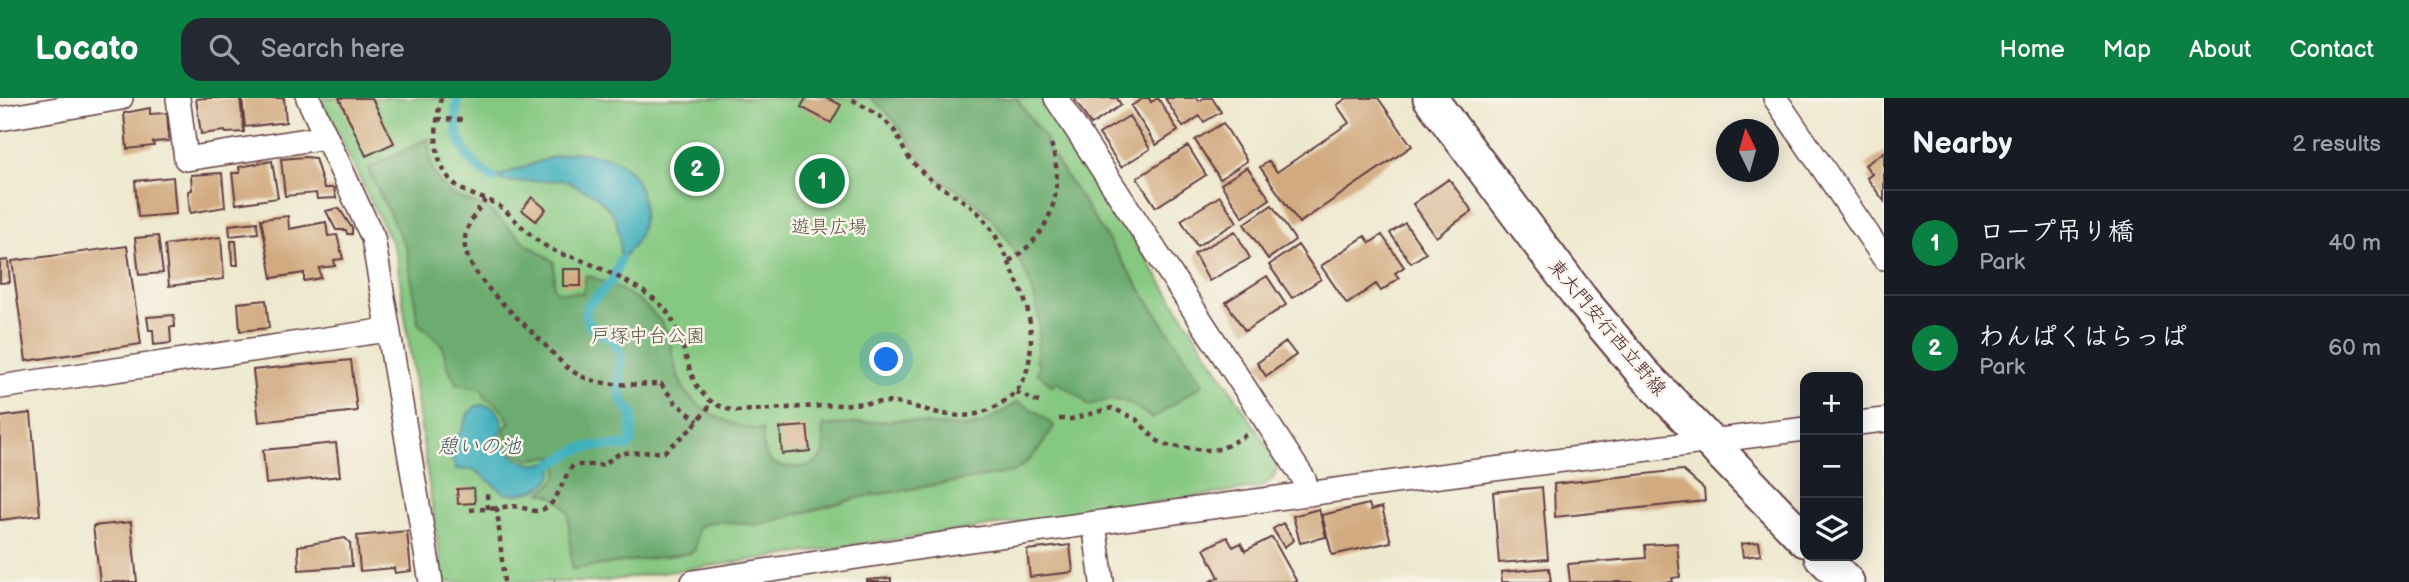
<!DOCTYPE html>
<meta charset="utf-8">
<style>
body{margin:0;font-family:"Balsamiq Sans","Klee One",sans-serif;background:#242831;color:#f1f3f6}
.controls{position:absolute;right:21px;bottom:21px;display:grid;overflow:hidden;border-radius:14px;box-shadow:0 4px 18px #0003}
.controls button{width:63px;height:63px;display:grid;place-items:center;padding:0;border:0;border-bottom:2px solid #363941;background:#171b24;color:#f1f3f6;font:35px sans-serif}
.compass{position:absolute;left:1716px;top:21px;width:63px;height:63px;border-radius:50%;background:#171b24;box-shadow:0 4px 18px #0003;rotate:355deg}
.you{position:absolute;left:887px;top:262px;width:24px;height:24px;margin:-18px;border:5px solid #fff;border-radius:50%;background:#1a73e8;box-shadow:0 0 0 10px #1a73e833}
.badge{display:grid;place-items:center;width:46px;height:46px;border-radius:50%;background:#0b8043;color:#fff;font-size:23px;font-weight:700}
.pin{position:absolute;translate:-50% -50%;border:4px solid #fff;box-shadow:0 2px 7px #0006}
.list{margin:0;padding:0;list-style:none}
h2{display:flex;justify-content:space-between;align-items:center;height:91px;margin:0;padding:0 28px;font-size:30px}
h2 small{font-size:23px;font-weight:400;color:#9ea1a6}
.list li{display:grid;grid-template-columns:46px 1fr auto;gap:21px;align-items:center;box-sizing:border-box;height:105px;padding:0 28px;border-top:2px solid #363941}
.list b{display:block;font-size:26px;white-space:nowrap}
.list p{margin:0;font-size:23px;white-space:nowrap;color:#9ea1a6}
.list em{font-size:23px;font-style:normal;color:#9ea1a6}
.icon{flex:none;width:38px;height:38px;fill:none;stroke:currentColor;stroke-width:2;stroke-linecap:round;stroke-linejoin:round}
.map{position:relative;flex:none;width:1884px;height:484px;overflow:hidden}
header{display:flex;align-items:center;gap:42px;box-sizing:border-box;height:98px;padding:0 35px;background:#0b8043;color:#fff}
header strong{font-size:33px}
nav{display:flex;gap:38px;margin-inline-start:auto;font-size:24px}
.search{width:490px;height:63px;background:#242831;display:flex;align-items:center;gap:18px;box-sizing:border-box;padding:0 24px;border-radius:21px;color:#9ea1a6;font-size:26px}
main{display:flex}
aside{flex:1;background:#171b24}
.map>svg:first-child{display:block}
.green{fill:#85c881;stroke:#687456;stroke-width:2}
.forest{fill:#6cac6f;stroke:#5b664d;stroke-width:2}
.water{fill:#41b0bd;stroke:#466874;stroke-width:2}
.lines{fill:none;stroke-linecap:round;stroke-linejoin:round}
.stream{stroke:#41b0bd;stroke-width:10}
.building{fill:#d2aa80}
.minor-casing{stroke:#633d43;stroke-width:26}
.secondary-casing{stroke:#633d43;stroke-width:37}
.path{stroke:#633d43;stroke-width:4.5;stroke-dasharray:5 5;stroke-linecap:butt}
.minor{stroke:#fff;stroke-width:23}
.secondary{stroke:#fff;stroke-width:33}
.labels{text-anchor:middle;stroke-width:5;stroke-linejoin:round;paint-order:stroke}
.park-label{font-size:19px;fill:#5c5245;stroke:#f7f3e8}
.street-label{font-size:19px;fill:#4a1f2b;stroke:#f7f3e8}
.water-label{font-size:21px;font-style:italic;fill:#465965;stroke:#f7f3e8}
</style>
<header>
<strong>Locato</strong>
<div class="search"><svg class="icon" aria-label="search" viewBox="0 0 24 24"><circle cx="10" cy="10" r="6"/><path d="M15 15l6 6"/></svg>Search here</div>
<nav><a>Home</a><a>Map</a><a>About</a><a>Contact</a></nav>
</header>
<main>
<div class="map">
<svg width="1884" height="484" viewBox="0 0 1884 484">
<rect width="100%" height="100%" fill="#f7f3e8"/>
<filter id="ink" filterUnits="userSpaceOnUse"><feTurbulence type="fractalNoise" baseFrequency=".0143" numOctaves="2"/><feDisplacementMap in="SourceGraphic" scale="14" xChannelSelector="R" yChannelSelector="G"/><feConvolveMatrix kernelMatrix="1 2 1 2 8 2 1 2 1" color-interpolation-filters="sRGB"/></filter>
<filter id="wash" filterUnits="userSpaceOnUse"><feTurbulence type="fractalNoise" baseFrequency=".00686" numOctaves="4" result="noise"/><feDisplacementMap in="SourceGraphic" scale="28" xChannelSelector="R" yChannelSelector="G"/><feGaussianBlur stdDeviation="1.57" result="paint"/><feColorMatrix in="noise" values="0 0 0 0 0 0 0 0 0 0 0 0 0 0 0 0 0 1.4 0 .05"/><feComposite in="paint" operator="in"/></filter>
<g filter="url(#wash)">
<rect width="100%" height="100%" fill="#eee8ce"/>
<path class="green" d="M320 0H1043L1278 365 1274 379 1262 389 598 484H443L396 154Z"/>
<path class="forest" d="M870 0H1016L1045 41 1049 52 1203 286 1152 321C1129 301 1116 298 1088 307L1081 299 1056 284 1053 288 1037 275 1040 265 1036 263C1037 251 1039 238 1039 226 1038 188 1007 133 979 108 971 101 963 94 953 89 947 85 940 83 935 78 911 51 900 21 870 0Z
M429 40 431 66 434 76 439 84 452 97 488 111 527 146 554 164V189L558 194 583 195 586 177C614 186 654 206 667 235 674 251 673 271 682 287 696 314 734 330 763 332 763 341 762 352 768 360 775 372 806 371 816 364 817 364 824 356 824 356L822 328 901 322 932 327 967 329 982 326 1018 304 1037 314 1054 328C1042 348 1032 362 1013 374L862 399 757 427 715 423 698 429 695 452 690 455 572 471 568 414C561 403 553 397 541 394 557 384 563 376 555 358 546 357 541 361 533 361 517 362 505 343 504 330L510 325C505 315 497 303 486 301L482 291 457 286 448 269 442 247 418 225 407 152 368 71Z"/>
<path class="water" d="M575 54C588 56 601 56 613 61 643 74 650 113 637 141 634 149 626 156 620 162V143L616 121 611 113 595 97 564 82 513 84 493 80 552 59Z
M484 307C495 308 499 315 503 325 494 344 513 362 531 366 539 368 545 363 553 365 558 390 525 397 506 396L475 372 456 371 449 354 451 347 462 332 468 316 476 308Z"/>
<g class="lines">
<path class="stream" d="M458 0C451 33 463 63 493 80
M553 365 579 351 595 348H628L632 343V315L623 304 619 291 620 255 614 243 590 228 586 220 587 208 612 183 620 162"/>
</g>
<g id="blocks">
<path class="building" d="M205 0H240L244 34 226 35 225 33 201 36 196 1Z
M242 0H284L286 24 245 29Z
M339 0H372L394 45 366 58Z
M806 0H828L841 7 831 25 801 9Z
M1074 0H1117L1121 7 1091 27Z
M1144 0H1149L1151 4 1158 0 1178 33 1156 47 1131 8Z
M1165 0H1197L1199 3 1204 0H1212L1221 14 1204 24 1200 18 1183 29Z
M1347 0H1378L1412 48 1299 125 1260 69 1269 63 1277 74 1349 25 1337 7Z
M150 10V16L167 15 169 43 153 44 154 48 127 51 124 15Z
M1129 18 1150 51 1121 69 1099 36Z
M1223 25 1247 63 1220 81 1195 42Z
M1188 48 1206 77 1156 109 1137 80Z
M1884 54V103L1867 80 1872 76 1865 67Z
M305 59 315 60 324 90H334L336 100 317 101 316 95 285 98 281 61Z
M272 63 278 100 236 106 232 75H240L239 69Z
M1247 69 1270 101 1243 119 1221 86Z
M222 75 225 109 190 115 188 93 192 92 191 77Z
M173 79 176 116 138 119 135 83Z
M1449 81 1472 113 1436 139 1413 106Z
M1220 98 1237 124 1197 148 1181 122Z
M532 99 546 111 536 123 522 112Z
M1272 107 1295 142 1268 161 1244 126Z
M339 110 352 130V136H347L346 132H336L326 113Z
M288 118 289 131 326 124 328 138 337 137 343 161 334 162 335 168 319 170 321 180 304 183V175L272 180 261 121Z
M257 124 258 135 230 138 229 127Z
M1405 125 1426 155 1411 165 1390 135Z
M1235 133 1250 160 1209 183 1194 156Z
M1382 137 1404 169 1395 175 1399 180 1381 193 1376 186 1347 206 1321 168 1365 138 1370 145Z
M158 138 163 175 139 177 135 140Z
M221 139 224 181 169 188 165 147Z
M231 143H236L238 167H232Z
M1298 147 1321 181 1292 200 1269 167Z
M127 148 141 246 26 263 12 163Z
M8 162 10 184 0 185V163Z
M563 171H581V188H563Z
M1267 178 1286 207 1245 233 1226 204Z
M266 202 269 230 240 233 238 205Z
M174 217 175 229H170L171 245 154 247 153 232H149L147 219Z
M1286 244 1296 257 1266 278 1257 265Z
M351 262 357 313 259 324 253 272Z
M31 315 40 417 0 422V319Z
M807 328 810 353 782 356 780 330Z
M336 345 340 378 266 386 263 352Z
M1682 372 1704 391 1705 403 1555 419 1554 386Z
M1542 389 1548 461 1499 465 1493 394Z
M474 390 475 405 458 406 457 391Z
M1369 406 1371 412 1382 409 1391 444 1332 457 1322 417Z
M1319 411 1326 439 1300 445 1293 418Z
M131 424 137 484H100L93 428Z
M1283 425 1294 442 1284 449 1273 431Z
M407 433 411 473 395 475 394 470 360 473 357 438Z
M1227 439 1233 449 1241 445 1245 453 1272 439 1297 484H1209L1219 479 1204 451Z
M345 440 350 445 352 468 299 472 298 448Z
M1759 444 1761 457 1743 459 1741 446Z
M1677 445 1680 479 1672 480 1673 484H1570L1568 466 1646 460 1645 447Z
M1070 447 1073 474 1030 479 1027 452Z
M1549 470 1551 484H1502L1501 474Z
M891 480V484H867V482Z"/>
</g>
</g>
<g filter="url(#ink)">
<use href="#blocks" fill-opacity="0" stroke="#633d43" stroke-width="2"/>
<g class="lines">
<g class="minor-casing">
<path id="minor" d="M178 0 186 61 326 39
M308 0 373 140 431 484
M1056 0 1304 381 1309 396
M1775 0 1884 160
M0 21 121 0
M0 289 387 232
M1858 325 1884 322
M1094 425 1102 484
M693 484 956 444 1424 380 1805 331"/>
</g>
<g class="secondary-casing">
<path id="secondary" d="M1430 0 1581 201 1643 275 1805 442
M1821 458 1847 484"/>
</g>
<path class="path" d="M441 0C434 32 430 72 463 92 475 99 490 101 502 110 519 124 531 141 551 151 560 157 571 158 581 162 602 170 649 193 664 210 694 245 678 303 736 313L885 304C918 305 950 326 983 314 997 309 1014 299 1021 286 1034 264 1033 227 1025 203 1023 194 1018 187 1015 179 1006 157 997 136 981 118 964 99 940 92 922 74 917 69 909 61 905 54 900 44 898 35 889 27 879 15 863 9 850 0
M437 21 465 22
M486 102C476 112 462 134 465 149 469 180 517 218 538 240 550 251 562 268 577 276 601 290 635 286 661 286L675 304 698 323
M1009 163C1051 138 1066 91 1051 46
M1016 294 1043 306
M1059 321H1071L1112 310 1136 321 1156 342 1165 347 1204 352 1221 351 1246 337
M487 396 488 411
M470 412 497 410
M504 484 497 410C504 409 513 407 520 409 525 410 530 413 536 413 559 412 561 378 574 367H603L620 355 664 354 692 330 712 305
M554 484H555"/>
<use href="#minor" class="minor"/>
<use href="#secondary" class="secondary"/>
</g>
</g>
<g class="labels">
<g class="park-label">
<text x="829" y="135">遊具広場</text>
<text x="648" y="244">戸塚中台公園</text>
</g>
<g class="street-label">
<text transform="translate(1608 229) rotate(50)" y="7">東大門安行西立野線</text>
</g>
<g class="water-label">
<text x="479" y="355">憩いの池</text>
</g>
</g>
</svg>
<div class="controls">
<button>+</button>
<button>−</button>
<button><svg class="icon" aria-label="layers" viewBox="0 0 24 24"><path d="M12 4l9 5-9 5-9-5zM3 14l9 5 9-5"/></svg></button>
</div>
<svg class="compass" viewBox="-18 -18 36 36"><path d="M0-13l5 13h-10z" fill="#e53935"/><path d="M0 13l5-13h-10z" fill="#9ea1a6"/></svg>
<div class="you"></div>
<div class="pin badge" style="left:822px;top:83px">1</div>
<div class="pin badge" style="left:697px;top:71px">2</div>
</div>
<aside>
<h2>Nearby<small>2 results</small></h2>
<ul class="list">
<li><span class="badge">1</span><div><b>ロープ吊り橋</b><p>Park</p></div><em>40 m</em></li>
<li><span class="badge">2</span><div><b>わんぱくはらっぱ</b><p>Park</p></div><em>60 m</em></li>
</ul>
</aside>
</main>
